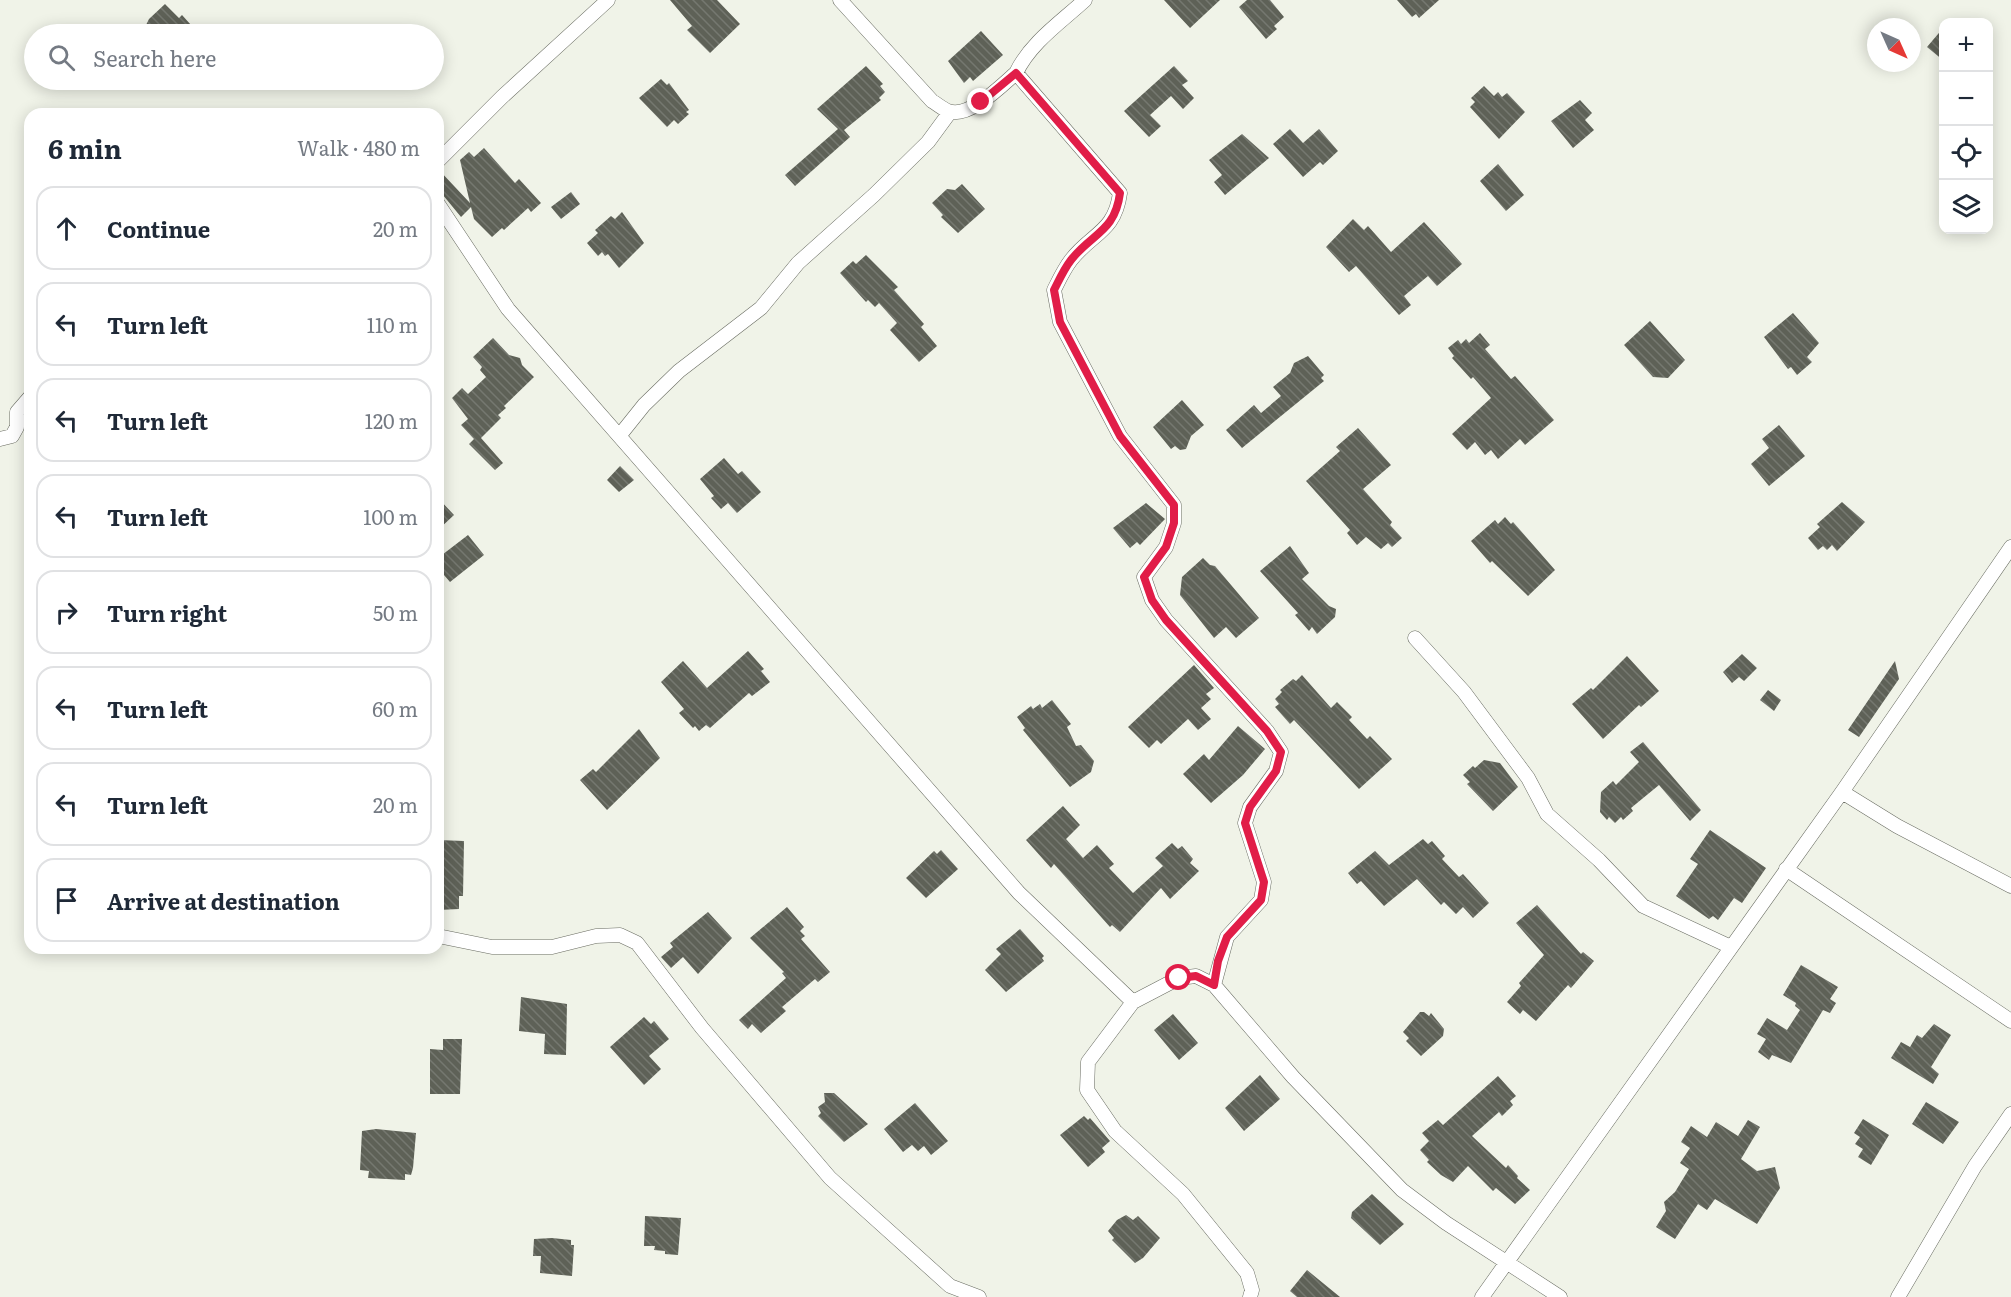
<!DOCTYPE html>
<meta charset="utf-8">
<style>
body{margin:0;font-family:Literata,serif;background:#f2f2f3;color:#1f2937}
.controls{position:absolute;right:18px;top:18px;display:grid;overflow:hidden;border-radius:12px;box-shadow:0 3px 15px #0003}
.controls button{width:54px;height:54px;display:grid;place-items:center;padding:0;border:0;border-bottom:2px solid #e0e1e3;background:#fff;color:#1f2937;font:30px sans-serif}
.compass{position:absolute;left:1867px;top:18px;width:54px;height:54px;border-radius:50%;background:#fff;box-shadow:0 3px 15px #0003;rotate:135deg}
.stop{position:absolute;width:18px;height:18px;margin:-14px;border:4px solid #e11d48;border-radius:50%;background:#fff}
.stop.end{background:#e11d48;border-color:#fff;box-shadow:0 2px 6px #0008}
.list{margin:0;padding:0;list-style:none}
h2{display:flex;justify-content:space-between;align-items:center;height:78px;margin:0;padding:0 24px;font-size:26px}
h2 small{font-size:20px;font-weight:400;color:#747a83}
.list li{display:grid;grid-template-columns:39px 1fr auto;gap:18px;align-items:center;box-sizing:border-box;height:84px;margin:0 12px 12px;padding:0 12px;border:2px solid #e0e1e3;border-radius:18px}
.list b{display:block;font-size:22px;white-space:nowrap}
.list em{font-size:20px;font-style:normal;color:#747a83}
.icon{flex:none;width:33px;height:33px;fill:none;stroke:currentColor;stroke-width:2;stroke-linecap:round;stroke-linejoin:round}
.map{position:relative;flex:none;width:2011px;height:1297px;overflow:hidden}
.search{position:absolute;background:#fff;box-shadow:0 3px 15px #0003;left:24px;top:24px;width:420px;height:66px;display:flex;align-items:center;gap:15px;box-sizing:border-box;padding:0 21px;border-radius:33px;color:#747a83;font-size:22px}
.panel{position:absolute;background:#fff;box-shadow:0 3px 15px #0003;left:24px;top:108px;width:420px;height:846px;border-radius:18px}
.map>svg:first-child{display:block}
.building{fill:url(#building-back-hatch)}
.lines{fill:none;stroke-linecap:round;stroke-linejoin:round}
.minor-casing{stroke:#696c62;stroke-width:15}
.minor{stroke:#fff;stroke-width:14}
.route{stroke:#e11d48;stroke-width:8}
</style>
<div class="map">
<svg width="2011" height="1297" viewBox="0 0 2011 1297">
<defs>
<pattern id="building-back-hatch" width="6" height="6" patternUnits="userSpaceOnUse" patternTransform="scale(1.5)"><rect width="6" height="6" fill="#5e6157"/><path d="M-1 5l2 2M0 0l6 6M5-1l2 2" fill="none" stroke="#757870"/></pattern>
</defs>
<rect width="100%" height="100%" fill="#f0f3e8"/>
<path class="building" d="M670 0H717L740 24 710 53 687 30 692 26Z
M1164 0H1220L1190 28Z
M1247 0H1270L1284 17 1274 26 1277 29 1266 39 1239 7Z
M1397 0H1439L1419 18 1416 14 1412 17Z
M165 4 179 18 182 15 191 25 181 34H145L151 27 146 25 149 19Z
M1944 27V61L1927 47Z
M981 31 1003 55 973 81 970 77 964 83 948 61Z
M866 66 883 84 880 86 885 92 879 98 881 100 844 130 850 137 795 186 785 175 838 129 817 109Z
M1174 66 1188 81 1182 85 1194 98 1183 109 1171 96 1150 115 1161 126 1149 137 1124 111Z
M661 79 667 85 669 83 689 110 686 112 689 114 678 124 674 120 667 127 639 98Z
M1484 86 1494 96 1498 92 1502 97 1507 93 1525 112 1499 139 1470 107 1475 102 1471 98Z
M1580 100 1592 113 1585 120 1594 130 1573 148 1551 121Z
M1290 129 1303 143 1319 129 1338 151 1323 165 1320 162 1303 177 1273 144Z
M1242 134 1269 158 1225 195 1214 182 1222 175 1209 160Z
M484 148 515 183 519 179 541 203 531 212 528 208 504 230 502 228 492 237 474 219 471 207 461 217 438 189 439 170 470 203 460 160 469 152 474 157Z
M1498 164 1524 195 1506 211 1480 181Z
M962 184 985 209 958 233 941 217 943 215 932 203 947 189 955 190Z
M571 192 580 204 561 219 551 207Z
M622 212 644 243 619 268 608 254 605 256 602 252 598 256 587 243 598 233 595 230 611 216 615 219Z
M1353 219 1364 230 1368 226 1391 252 1424 222 1462 264 1437 286 1428 276 1404 296 1411 305 1399 315 1356 266 1349 272 1326 247Z
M866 255 898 287 894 290 924 324 921 327 937 346 919 362 890 330 897 323 879 303 875 307 868 300 866 302 840 273 853 261 856 264Z
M1793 313 1819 343 1807 357 1812 362 1797 375 1791 367 1788 369 1764 337Z
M1650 321 1685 360 1668 378 1653 377 1624 345Z
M1480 333 1490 345 1485 349 1511 379 1515 376 1554 420 1525 445 1520 439 1498 459 1491 450 1485 455 1475 442 1467 450 1452 434 1491 398 1473 377 1471 379 1452 358 1454 356 1448 348 1458 340 1461 344 1466 339 1469 343Z
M493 338 509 355 520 358 522 365 534 377 504 406 506 408 498 415 501 418 481 438 503 463 495 470 469 444 474 439 461 425 468 419 452 398 462 388 468 394 486 377 480 370 482 367 473 357Z
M1308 356 1324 375 1321 378 1324 381 1242 448 1226 430 1254 405 1261 413 1281 396 1273 387 1290 373 1294 363Z
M1182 400 1204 425 1191 436 1186 449 1180 450 1175 446 1171 449 1153 427Z
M1779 425 1805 456 1769 486 1751 464 1769 448 1762 439Z
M1358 428 1391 465 1363 489 1392 522 1390 525 1402 538 1392 547 1388 543 1381 549 1366 537 1357 545 1347 533 1350 530 1306 481 1340 451 1336 447Z
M724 458 738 474 742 471 761 492 737 513 728 503 721 509 711 498 714 496 700 479Z
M620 466 634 480 619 492 607 480Z
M438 498 454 515 438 530Z
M1842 502 1865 522 1837 551 1832 545 1827 550 1823 546 1818 550 1808 538 1820 527 1817 524Z
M1146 503 1165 519 1140 545 1137 542 1130 548 1113 528Z
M1505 517 1511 524 1513 522 1555 570 1528 596 1492 561 1490 563 1471 541 1495 520 1498 524Z
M468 535 484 555 450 582 438 568V558Z
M1290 546 1309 573 1302 579 1329 606 1336 609 1335 617 1317 634 1312 627 1309 631 1295 615 1298 613 1260 571Z
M1203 558 1210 565 1215 566 1259 618 1236 638 1226 627 1214 638 1180 595 1182 577Z
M748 651 764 669 761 671 770 682 752 696 749 693 710 728 706 725 699 731 695 726 693 728 679 713 684 709 661 682 683 661 707 688Z
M1742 654 1757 668 1744 681 1739 677 1732 683 1723 672Z
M1627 656 1659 691 1641 707 1639 705 1603 739 1572 704 1591 688 1593 690Z
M1895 661 1899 679 1859 737 1848 730Z
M1194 665 1214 688 1206 694 1211 699 1201 708 1211 719 1198 730 1188 719 1161 744 1157 740 1149 748 1128 727Z
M1302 675 1331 708 1337 702 1352 717 1349 720 1367 739 1370 736 1392 759 1359 789 1294 720 1290 724 1275 707 1279 704 1275 699 1282 692 1280 690 1293 679 1296 681Z
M1768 690 1781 700 1774 711 1760 700Z
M1052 700 1071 724 1067 727 1076 746 1081 745 1094 761 1091 772 1070 787 1023 730 1025 728 1017 717 1031 706 1033 709 1040 704 1042 708Z
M1238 726 1265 749 1243 775 1211 803 1183 774 1204 754 1209 760Z
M639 729 660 758 607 810 580 780 593 769 596 772Z
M1643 742 1701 810 1690 821 1659 785 1631 808 1633 811 1623 820 1621 817 1615 823 1609 817 1607 820 1600 812 1601 792 1613 781 1616 785 1639 762 1630 752Z
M1484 760 1500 763 1518 787 1493 811 1467 784 1470 782 1463 775 1473 766 1475 768Z
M1063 806 1080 825 1066 839 1083 858 1097 845 1114 864 1109 868 1133 893 1163 866 1155 858 1172 843 1178 849 1182 846 1193 859 1190 863 1199 871 1170 899 1161 888 1120 932 1112 925 1110 927 1054 864 1051 868 1026 840Z
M1710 830 1766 868 1742 903 1734 898 1718 920 1713 916 1709 919 1676 896 1698 864 1690 859Z
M1423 839 1428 844 1432 841 1445 856 1442 859 1459 877 1463 874 1489 903 1473 918 1463 907 1456 914 1444 902 1441 905 1417 879 1384 906 1361 881 1357 884 1348 873 1375 851 1389 865Z
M438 840 464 841 463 896H459V909L438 910Z
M941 850 958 869 926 898 906 878 934 851 937 854Z
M1537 905 1581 954 1583 952 1594 961 1571 988 1568 985 1536 1021 1523 1010 1520 1014 1507 1002 1521 986 1519 983 1544 955 1516 923Z
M787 907 804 927 800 931 805 936 801 939 830 972 818 982 815 979 782 1007 786 1011 761 1033 752 1024 748 1029 739 1020 786 978 782 973 784 972 750 938Z
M708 912 732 938 698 974 683 957 671 968 661 957 673 947 670 943Z
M1020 929 1044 956 1042 958 1044 961 1006 992 985 970 1001 954 996 949Z
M1801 965 1838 987 1830 999 1836 1003 1830 1013 1823 1010 1791 1063 1772 1055 1769 1060 1758 1052 1766 1039 1757 1034 1767 1018 1787 1030 1800 1010 1795 1006 1796 1003 1783 995Z
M521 997 567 1004 566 1055 544 1054 545 1034 519 1031Z
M1420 1012H1424L1429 1016 1431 1013 1444 1029 1443 1036 1421 1056 1406 1041 1409 1038 1403 1032Z
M1173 1014 1198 1043 1179 1060 1154 1030Z
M644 1017 651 1024 654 1021 669 1039 649 1056 661 1069 644 1085 610 1047Z
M1934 1024 1951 1035 1931 1067 1939 1074 1933 1084 1891 1058 1901 1042 1910 1047 1917 1035 1922 1038Z
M443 1039H462L460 1094H430V1049L443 1050Z
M1260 1075 1280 1099 1244 1131 1225 1108Z
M1498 1076 1516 1096 1510 1101 1513 1105 1502 1116 1499 1112 1472 1136 1506 1168 1508 1165 1518 1176 1517 1178 1530 1190 1515 1204 1496 1188 1493 1191 1468 1166 1453 1182 1441 1175 1427 1162 1429 1160 1420 1150 1429 1141 1422 1133 1438 1120 1443 1125Z
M824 1093H834L868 1124 844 1142 818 1116 821 1113 818 1107 825 1102Z
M1926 1102 1959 1122 1943 1144 1912 1124Z
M915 1103 948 1141 931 1155 924 1146 918 1151 912 1145 903 1152 884 1129Z
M1084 1116 1088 1120 1090 1118 1110 1141 1102 1148 1105 1152 1088 1167 1060 1135Z
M1863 1119 1889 1135 1871 1165 1858 1157 1863 1149 1855 1144 1860 1137 1854 1133Z
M1748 1120 1760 1127 1741 1159 1757 1171 1775 1167 1780 1188 1757 1224 1715 1199 1707 1210 1698 1204 1675 1239 1656 1227 1666 1211 1664 1202 1675 1192 1689 1169 1680 1163 1690 1148 1681 1142 1691 1126 1707 1137 1716 1122 1738 1136Z
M376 1129 416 1133 413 1168 411 1175 405 1174V1180L368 1178 369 1171 360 1170 362 1131Z
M1372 1194 1404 1224 1380 1245 1351 1218 1352 1212Z
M1126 1215 1133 1220 1138 1216 1160 1238 1143 1258 1135 1263 1112 1240 1114 1238 1108 1231 1117 1220Z
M645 1216 681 1218 678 1255 665 1254V1251L654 1250 655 1246H644Z
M552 1238 571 1240V1245H574L572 1276 540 1273 541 1256H533L534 1239Z
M1307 1270 1340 1297H1297L1290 1291Z"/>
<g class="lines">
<g class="minor-casing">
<path id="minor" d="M840 0 932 101C937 104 943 109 948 111 969 119 1001 86 1016 73
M1085 0C1061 22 1030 43 1016 73L1120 193C1115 232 1092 233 1071 260 1064 269 1059 280 1054 290L1060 322 1120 436 1174 505V523L1166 547 1144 577 1152 600 1166 620 1267 731 1281 752 1276 771 1250 807 1245 823 1264 882 1261 900 1227 937 1214 985
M438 161 502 97 608 0
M438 204 508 309 1019 893 1133 1002 1179 978 1196 976 1214 985 1293 1077 1402 1190 1446 1223 1560 1297
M620 435 644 405 679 371 761 308 798 263 874 195 928 142 950 112
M0 439 12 436 17 427V412L30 397
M1415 638 1464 692 1528 778 1547 814 1599 860 1643 906 1731 947
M1842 792 1897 826 2011 886
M1786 869 2011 1021
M438 936 492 947H552L596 936 620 935 637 943 702 1028 830 1178 950 1286 979 1297
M1133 1002 1088 1062 1087 1090 1115 1131 1183 1194 1247 1273 1252 1290 1250 1297
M1482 1297 1842 792 2011 547
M1898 1297 1975 1166 2011 1114"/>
</g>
<use href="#minor" class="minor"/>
</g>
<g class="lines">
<path class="route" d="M981 102 1016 73 1120 193C1115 232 1092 233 1071 260 1064 269 1059 280 1054 290L1060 322 1120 436 1174 505V523L1166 547 1144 577 1152 600 1166 620 1267 731 1281 752 1276 771 1250 807 1245 823 1264 882 1261 900 1227 937 1218 961 1214 985 1196 976 1179 978"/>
</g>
</svg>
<div class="controls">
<button>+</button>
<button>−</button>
<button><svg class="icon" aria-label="locate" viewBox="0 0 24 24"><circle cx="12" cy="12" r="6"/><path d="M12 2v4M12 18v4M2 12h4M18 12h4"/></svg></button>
<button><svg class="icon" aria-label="layers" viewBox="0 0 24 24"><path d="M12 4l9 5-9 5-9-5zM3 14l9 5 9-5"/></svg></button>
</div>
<svg class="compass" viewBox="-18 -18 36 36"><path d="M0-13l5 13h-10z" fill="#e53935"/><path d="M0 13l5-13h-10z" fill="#747a83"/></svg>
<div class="stop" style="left:1179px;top:978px"></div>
<div class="stop end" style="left:981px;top:102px"></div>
<div class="search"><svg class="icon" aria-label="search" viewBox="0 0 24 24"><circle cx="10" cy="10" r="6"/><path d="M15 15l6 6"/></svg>Search here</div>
<section class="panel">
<h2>6 min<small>Walk · 480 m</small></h2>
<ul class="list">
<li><svg class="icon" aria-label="ahead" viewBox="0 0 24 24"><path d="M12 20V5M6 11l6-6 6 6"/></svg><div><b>Continue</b></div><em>20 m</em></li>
<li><svg class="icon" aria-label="left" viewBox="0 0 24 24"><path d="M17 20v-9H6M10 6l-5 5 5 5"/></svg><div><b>Turn left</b></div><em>110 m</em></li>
<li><svg class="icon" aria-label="left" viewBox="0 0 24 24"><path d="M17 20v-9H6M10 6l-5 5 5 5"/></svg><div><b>Turn left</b></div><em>120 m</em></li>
<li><svg class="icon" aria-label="left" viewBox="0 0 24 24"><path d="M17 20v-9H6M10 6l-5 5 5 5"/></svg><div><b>Turn left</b></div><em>100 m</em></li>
<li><svg class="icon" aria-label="right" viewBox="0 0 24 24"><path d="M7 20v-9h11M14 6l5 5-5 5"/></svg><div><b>Turn right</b></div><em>50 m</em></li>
<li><svg class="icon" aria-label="left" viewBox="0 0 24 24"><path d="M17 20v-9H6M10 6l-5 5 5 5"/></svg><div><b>Turn left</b></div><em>60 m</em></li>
<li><svg class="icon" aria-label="left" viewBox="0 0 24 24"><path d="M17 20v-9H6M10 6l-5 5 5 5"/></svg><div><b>Turn left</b></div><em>20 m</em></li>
<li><svg class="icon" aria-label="arrive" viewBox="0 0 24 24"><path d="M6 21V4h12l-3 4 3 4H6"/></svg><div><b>Arrive at destination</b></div></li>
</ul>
</section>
</div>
